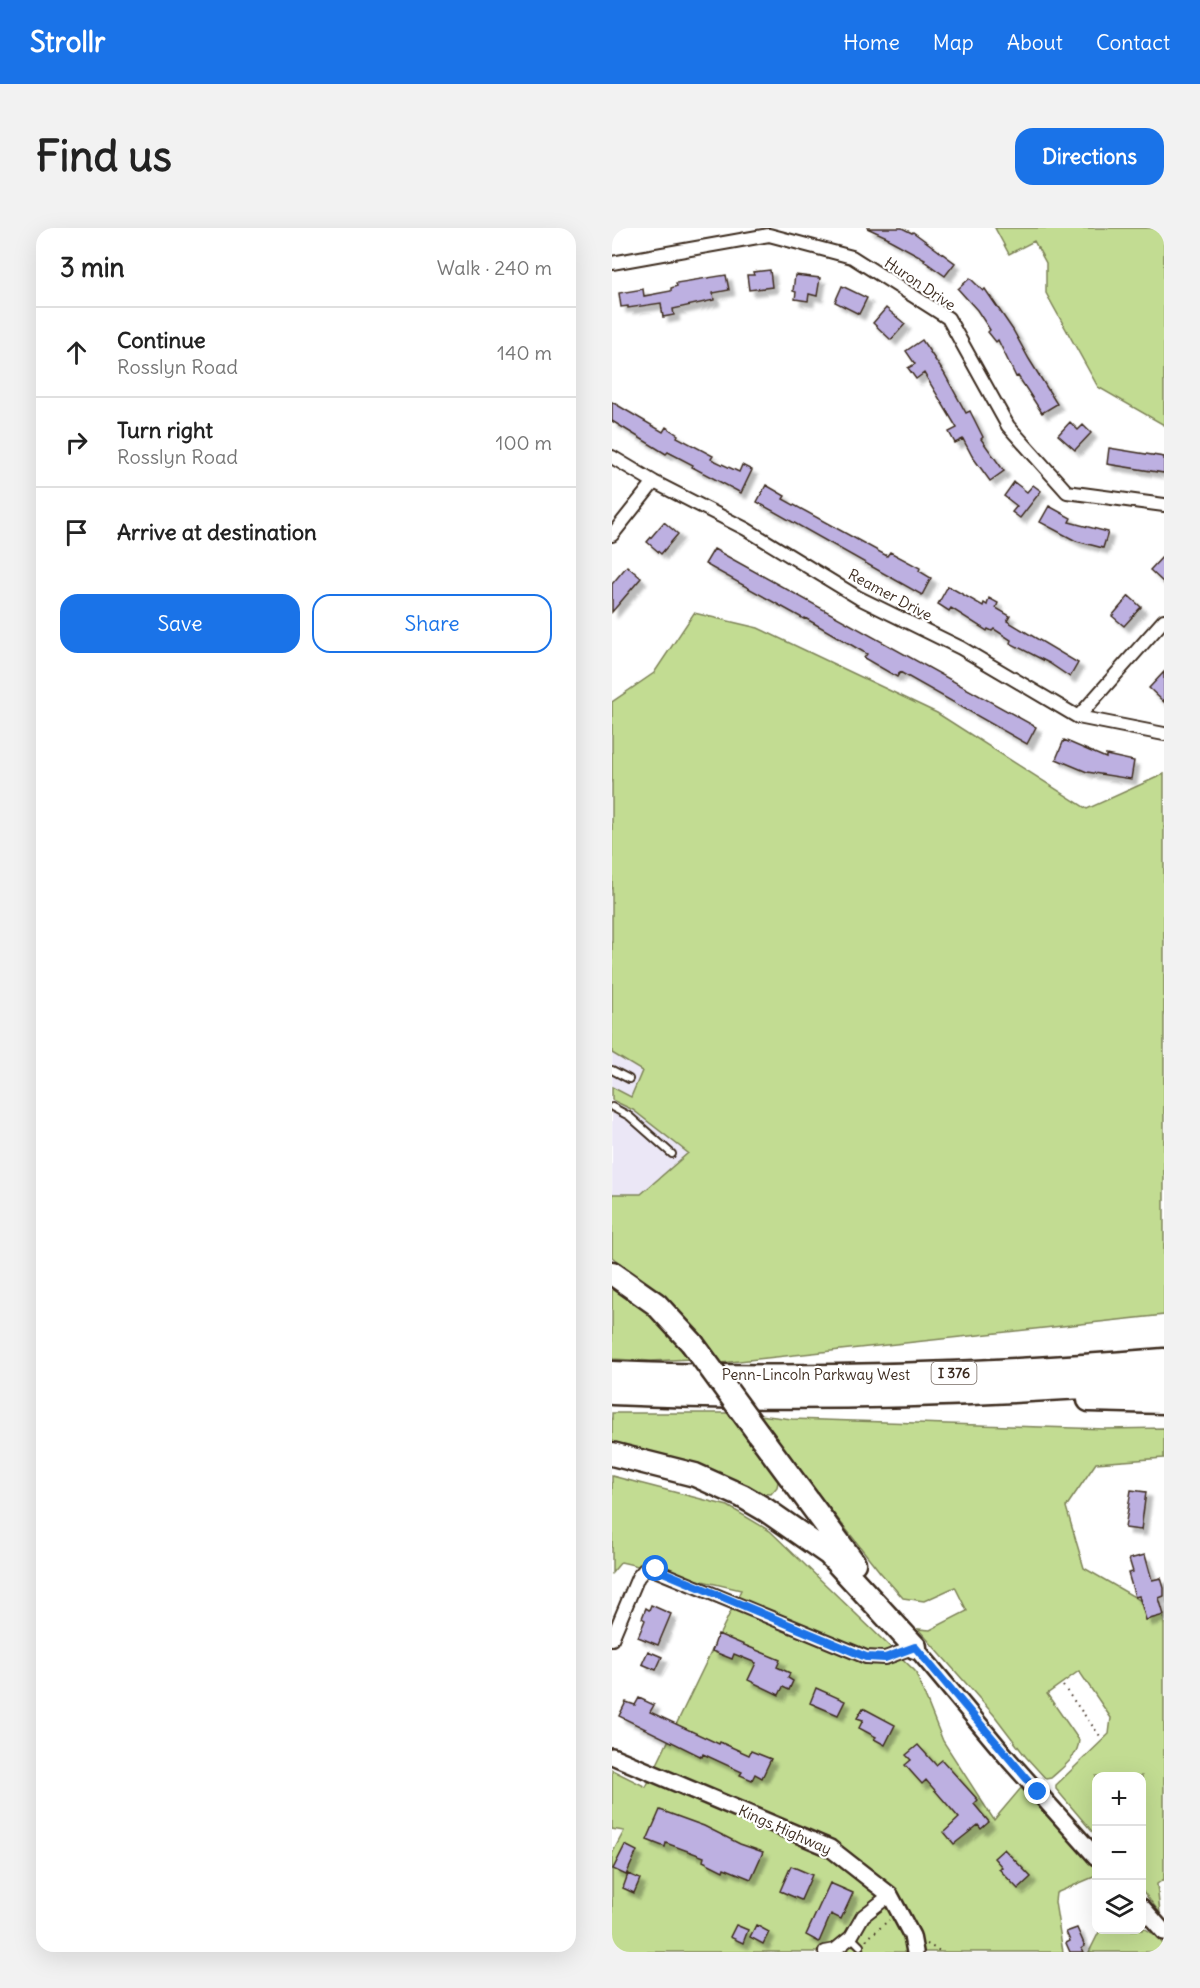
<!DOCTYPE html>
<meta charset="utf-8">
<style>
:root{--surface:#fff;--page:#f2f2f2;--text:#222;--muted:#767676;--line:#e0e0e0;--accent:#1a73e8}
body{margin:0;font-family:Delius,sans-serif;background:var(--page);color:var(--text)}
.controls{position:absolute;right:18px;bottom:18px;display:grid;overflow:hidden;border-radius:12px;box-shadow:0 6px 24px #0002}
.controls button{width:54px;height:54px;display:grid;place-items:center;padding:0;border:0;border-bottom:2px solid var(--line);background:var(--surface);color:var(--text);font:30px sans-serif}
.stop{position:absolute;width:18px;height:18px;margin:-14px;border:4px solid #1a73e8;border-radius:50%;background:#fff}
.stop.end{background:#1a73e8;border-color:#fff;box-shadow:0 2px 6px #0008}
.list{margin:0;padding:0;list-style:none}
h2{display:flex;justify-content:space-between;align-items:center;height:78px;margin:0;padding:0 24px;font-size:26px}
h2 small{font-size:20px;font-weight:400;color:var(--muted)}
.list li{display:grid;grid-template-columns:39px 1fr auto;gap:18px;align-items:center;box-sizing:border-box;height:90px;padding:0 24px;border-top:2px solid var(--line)}
.list b{display:block;font-size:22px;white-space:nowrap}
.list p{margin:0;font-size:20px;white-space:nowrap;color:var(--muted)}
.list em{font-size:20px;font-style:normal;color:var(--muted)}
.actions{display:flex;gap:12px;padding:18px 24px}
.actions a{flex:1;padding:14px 0;border:2px solid var(--accent);border-radius:18px;text-align:center;font-size:21px;color:var(--accent)}
.actions .main{background:var(--accent);color:#fff}
.icon{flex:none;width:33px;height:33px;fill:none;stroke:currentColor;stroke-width:2;stroke-linecap:round;stroke-linejoin:round}
.map{position:relative;flex:none;width:552px;height:1724px;overflow:hidden;border-radius:18px}
header{display:flex;align-items:center;gap:36px;box-sizing:border-box;height:84px;padding:0 30px;background:var(--accent);color:#fff}
header strong{font-size:28px}
nav{display:flex;gap:33px;margin-inline-start:auto;font-size:21px}
.intro{display:flex;align-items:center;justify-content:space-between;box-sizing:border-box;height:144px;padding:0 36px}
h1{margin:0;font-size:42px}
.button{padding:15px 27px;border-radius:18px;background:var(--accent);color:#fff;font-size:21px;font-weight:700}
main{display:flex;gap:36px;padding:0 36px}
aside{flex:1;background:var(--surface);border-radius:18px;box-shadow:0 6px 24px #0002}
.map>svg:first-child{display:block}
.built{fill:#ebe7f6}
.green{fill:#c2dc92;stroke:#7e8358;stroke-width:1.5}
.building{fill:#bdb0e1;stroke:#3b2a1e;stroke-width:1.5;filter:url(#shadow)}
.lines{fill:none;stroke-linecap:round;stroke-linejoin:round}
.service-casing{stroke:#3b2a1e;stroke-width:10}
.minor-casing{stroke:#3b2a1e;stroke-width:16}
.tertiary-casing{stroke:#3b2a1e;stroke-width:20}
.motorway-casing{stroke:#3b2a1e;stroke-width:27}
.path{stroke:#3b2a1e;stroke-width:2;stroke-dasharray:1.5 4.5;stroke-linecap:butt}
.service{stroke:#fff;stroke-width:6}
.minor{stroke:#fff;stroke-width:12}
.tertiary{stroke:#fff;stroke-width:15}
.motorway{stroke:#fff;stroke-width:22}
.motorway-bridge-casing{stroke:#3b2a1e;stroke-width:27;stroke-linecap:butt}
.motorway-bridge{stroke:#fff;stroke-width:22}
.route{stroke:#1a73e8;stroke-width:8}
.labels{text-anchor:middle;stroke-width:4.5;stroke-linejoin:round;paint-order:stroke}
.shield{fill:#fff;stroke:#766a62;stroke-width:1.5}
.shield-label{font-size:14px;font-weight:bold;fill:#3b2a1e}
.street-label{font-size:15px;fill:#3b2a1e;stroke:#fff}
</style>
<header>
<strong>Strollr</strong>
<nav><a>Home</a><a>Map</a><a>About</a><a>Contact</a></nav>
</header>
<div class="intro"><h1>Find us</h1><a class="button">Directions</a></div>
<main>
<aside>
<h2>3 min<small>Walk · 240 m</small></h2>
<ul class="list">
<li><svg class="icon" aria-label="ahead" viewBox="0 0 24 24"><path d="M12 20V5M6 11l6-6 6 6"/></svg><div><b>Continue</b><p>Rosslyn Road</p></div><em>140 m</em></li>
<li><svg class="icon" aria-label="right" viewBox="0 0 24 24"><path d="M7 20v-9h11M14 6l5 5-5 5"/></svg><div><b>Turn right</b><p>Rosslyn Road</p></div><em>100 m</em></li>
<li><svg class="icon" aria-label="arrive" viewBox="0 0 24 24"><path d="M6 21V4h12l-3 4 3 4H6"/></svg><div><b>Arrive at destination</b></div></li>
</ul>
<div class="actions"><a class="main">Save</a><a>Share</a></div>
</aside>
<div class="map">
<svg width="552" height="1724" viewBox="0 0 552 1724">
<defs>
<filter id="shadow"><feDropShadow dx="5.5" dy="5.5" stdDeviation="1.5" flood-color="#0004"/></filter>
</defs>
<rect width="100%" height="100%" fill="#fff"/>
<filter id="ink" filterUnits="userSpaceOnUse"><feTurbulence type="fractalNoise" baseFrequency=".0167" numOctaves="2"/><feDisplacementMap in="SourceGraphic" scale="12" xChannelSelector="R" yChannelSelector="G"/><feConvolveMatrix kernelMatrix="1 2 1 2 8 2 1 2 1" color-interpolation-filters="sRGB"/></filter>
<g filter="url(#ink)">
<!-- built -->
<path class="built" d="M0 795 143 888 29 966H0Z"/>
<!-- green -->
<path class="green" d="M383 0H552V197L486 159 434 65V35L422 13 397 26Z
M82 385 146 400 325 485 475 581 552 546V1087L109 1135 94 1116 55 1072 0 1029V966H29L76 925 21 882 0 872V859L19 869 30 843 0 825V474L42 445Z
M0 1057 58 1100 78 1131 39 1133 0 1131Z
M0 1185H118L167 1249 165 1259 159 1266 146 1265 0 1220Z
M147 1187 180 1191 494 1201 552 1200V1230L484 1235 454 1279 472 1340 552 1386V1651L545 1656 548 1685 530 1662V1548H484V1608L444 1561V1557L497 1506 499 1490 467 1443 435 1466 467 1512C466 1529 451 1539 439 1550L434 1551 414 1529 382 1487 306 1401 318 1402 355 1383 343 1359 312 1373 291 1370 268 1344 184 1238Z
M0 1248 116 1278 158 1303 303 1443 331 1513 382 1592 409 1560 484 1639V1648L444 1665 443 1674 451 1724H0V1626L12 1603 0 1601V1542L34 1559 129 1362 9 1334 0 1345Z
M530 1699 544 1708 552 1717V1724H477L488 1702H530Z"/>
<!-- building -->
<path class="building" d="M255 0H290L300 5 301 4 343 35 333 48 312 33 313 31 276 11 277 10Z
M158 42 160 59 137 62 135 47H142L141 44Z
M114 47 117 62 101 65 102 72 61 81 62 87 51 89 49 75 16 80V78L9 79 7 65 31 61 32 68 59 63V60L65 58 64 55Z
M183 47 208 50 205 68 197 66 196 73 183 71 184 64 181 63Z
M358 50 371 63 373 61 401 102 417 131 445 176 430 185 406 148 404 149 386 112 384 114 376 104 378 102 365 82 346 61Z
M230 58 255 70 247 86 223 74Z
M274 80 293 96 279 112 261 95Z
M310 112 332 145 354 185 358 183 371 209 369 211 392 243 378 253 360 228 351 211 343 215 337 204 345 200 312 145 304 151 296 140 303 136 294 123Z
M0 174 51 204 54 199 66 207 65 209 101 228 99 231 127 244 130 237 140 242 129 265 80 239 81 237 56 224 54 226 0 193Z
M458 194 466 202 471 197 479 205 463 222 446 207Z
M497 220 552 229V245L495 236Z
M402 254 415 264 421 257 429 263 408 290 400 284 405 278 392 268Z
M154 257 173 268 171 271 275 328 278 324 308 340 307 343 319 350 310 367 145 274Z
M437 278 459 290 457 294 496 304 491 320 464 313 428 294Z
M52 294 66 306 49 326 35 314Z
M102 321 424 499 415 516 288 444 285 449 252 430 255 426 193 390 192 391 93 336Z
M552 327V355L538 342Z
M15 338 29 350 0 384V356Z
M336 358 371 378 372 375 375 377 377 370 386 375 384 380 398 388 395 393 466 435 458 449 437 435 398 415 399 412 382 401 380 403 376 401 375 403 339 380 337 383 326 376Z
M517 368 529 379 512 398 500 388Z
M552 444V474L537 460Z
M452 512 494 530V527L522 533 519 551 475 544 444 531Z
M519 1262 534 1264 529 1302 513 1300Z
M533 1327 540 1352 549 1350 552 1360V1368L547 1370 552 1387 534 1392 527 1368 523 1369 516 1345 521 1344 517 1331Z
M39 1377 59 1386 46 1417 26 1409 33 1392 30 1390 34 1380 37 1382Z
M106 1406 168 1432 165 1439 178 1445 176 1450 181 1453 177 1462 171 1459 167 1467 136 1452 144 1435 122 1426 120 1431 100 1423Z
M36 1423 50 1429 44 1442 30 1436Z
M204 1460 233 1473 226 1487 198 1475Z
M27 1470 42 1477 38 1484 107 1516 108 1514 137 1527 139 1523 159 1531 150 1550 143 1546 140 1552 128 1547 130 1544 91 1526 90 1529 7 1488 14 1474 23 1477Z
M251 1480 283 1497 273 1517 262 1511 264 1509 247 1500 251 1492 245 1490Z
M306 1517 324 1537 330 1532 366 1572 362 1576 377 1594 369 1601 366 1597 342 1616 332 1604 347 1590 314 1552 310 1556 293 1537 299 1532 294 1527Z
M48 1582 92 1598 128 1616 151 1624 139 1651 112 1640 111 1643 91 1633 92 1629 54 1615 53 1619 35 1612Z
M13 1617 25 1623 14 1647 1 1641Z
M392 1621 419 1649 406 1661 387 1641 390 1639 382 1630Z
M179 1638 200 1647 189 1672 168 1663Z
M16 1646 28 1651 22 1665 11 1660Z
M218 1655 241 1665 229 1691 219 1686 207 1714 194 1707Z
M124 1697 136 1702 131 1715 118 1709Z
M144 1697 157 1704 151 1716 138 1709Z
M465 1700 473 1718 470 1720 472 1724H458L454 1715 458 1713 454 1704Z"/>
<g class="lines">
<defs>
<path id="service" d="M0 842 17 851
M0 879 17 888 60 926
M239 1709 248 1718"/>
<path id="minor" d="M0 35 157 7 240 29 336 90 396 198 455 264 552 277
M0 229 42 254 134 301 247 370 349 420 466 489 552 506
M0 307 42 254
M466 489 552 392
M0 1411 26 1349 33 1341 38 1340 254 1429 273 1430 303 1419
M213 1724 223 1722 239 1709 251 1688 278 1667"/>
<path id="tertiary" d="M303 1419 398 1533 484 1629
M0 1528 218 1620 278 1667 300 1708 303 1724
M530 1679 552 1704"/>
<path id="motorway" d="M0 1045 44 1076 80 1115
M0 1145C184 1153 369 1147 552 1132
M0 1165C183 1173 369 1168 552 1153
M477 1172 552 1174
M146 1205 242 1335
M0 1226 83 1247 130 1268 154 1282 217 1326 303 1419"/>
</defs>
<!-- service casing -->
<use href="#service" class="service-casing"/>
<!-- minor casing -->
<use href="#minor" class="minor-casing"/>
<!-- tertiary casing -->
<use href="#tertiary" class="tertiary-casing"/>
<!-- motorway casing -->
<use href="#motorway" class="motorway-casing"/>
<!-- path -->
<path class="path" d="M451 1458 488 1508
M254 1712 277 1692
M315 1716 330 1724"/>
<!-- service -->
<use href="#service" class="service"/>
<!-- minor -->
<use href="#minor" class="minor"/>
<!-- tertiary -->
<use href="#tertiary" class="tertiary"/>
<!-- motorway -->
<use href="#motorway" class="motorway"/>
<defs>
<path id="motorway-bridge" d="M80 1115 146 1205"/>
</defs>
<!-- motorway-bridge casing -->
<use href="#motorway-bridge" class="motorway-bridge-casing"/>
<!-- motorway-bridge -->
<use href="#motorway-bridge" class="motorway-bridge"/>
</g>
</g>
<g class="lines" filter="url(#ink)">
<!-- route -->
<path class="route" d="M44 1341 254 1429 273 1430 303 1419 426 1564"/>
</g>
<g class="labels">
<!-- shield labels -->
<rect class="shield" x="319.5" y="1134" width="45" height="22" rx="4.5"/>
<g class="shield-label">
<text x="342" y="1150">I 376</text>
</g>
<!-- street labels -->
<g class="street-label">
<text transform="translate(308 56) rotate(34)" y="5">Huron Drive</text>
<text transform="translate(278 367) rotate(28)" y="5">Reamer Drive</text>
<text x="204" y="1152">Penn-Lincoln Parkway West</text>
<text transform="translate(173 1602) rotate(24)" y="5">Kings Highway</text>
</g>
</g>
</svg>
<div class="controls">
<button>+</button>
<button>−</button>
<button><svg class="icon" aria-label="layers" viewBox="0 0 24 24"><path d="M12 4l9 5-9 5-9-5zM3 14l9 5 9-5"/></svg></button>
</div>
<div class="stop" style="left:44px;top:1341px"></div>
<div class="stop end" style="left:426px;top:1564px"></div>
</div>
</main>
